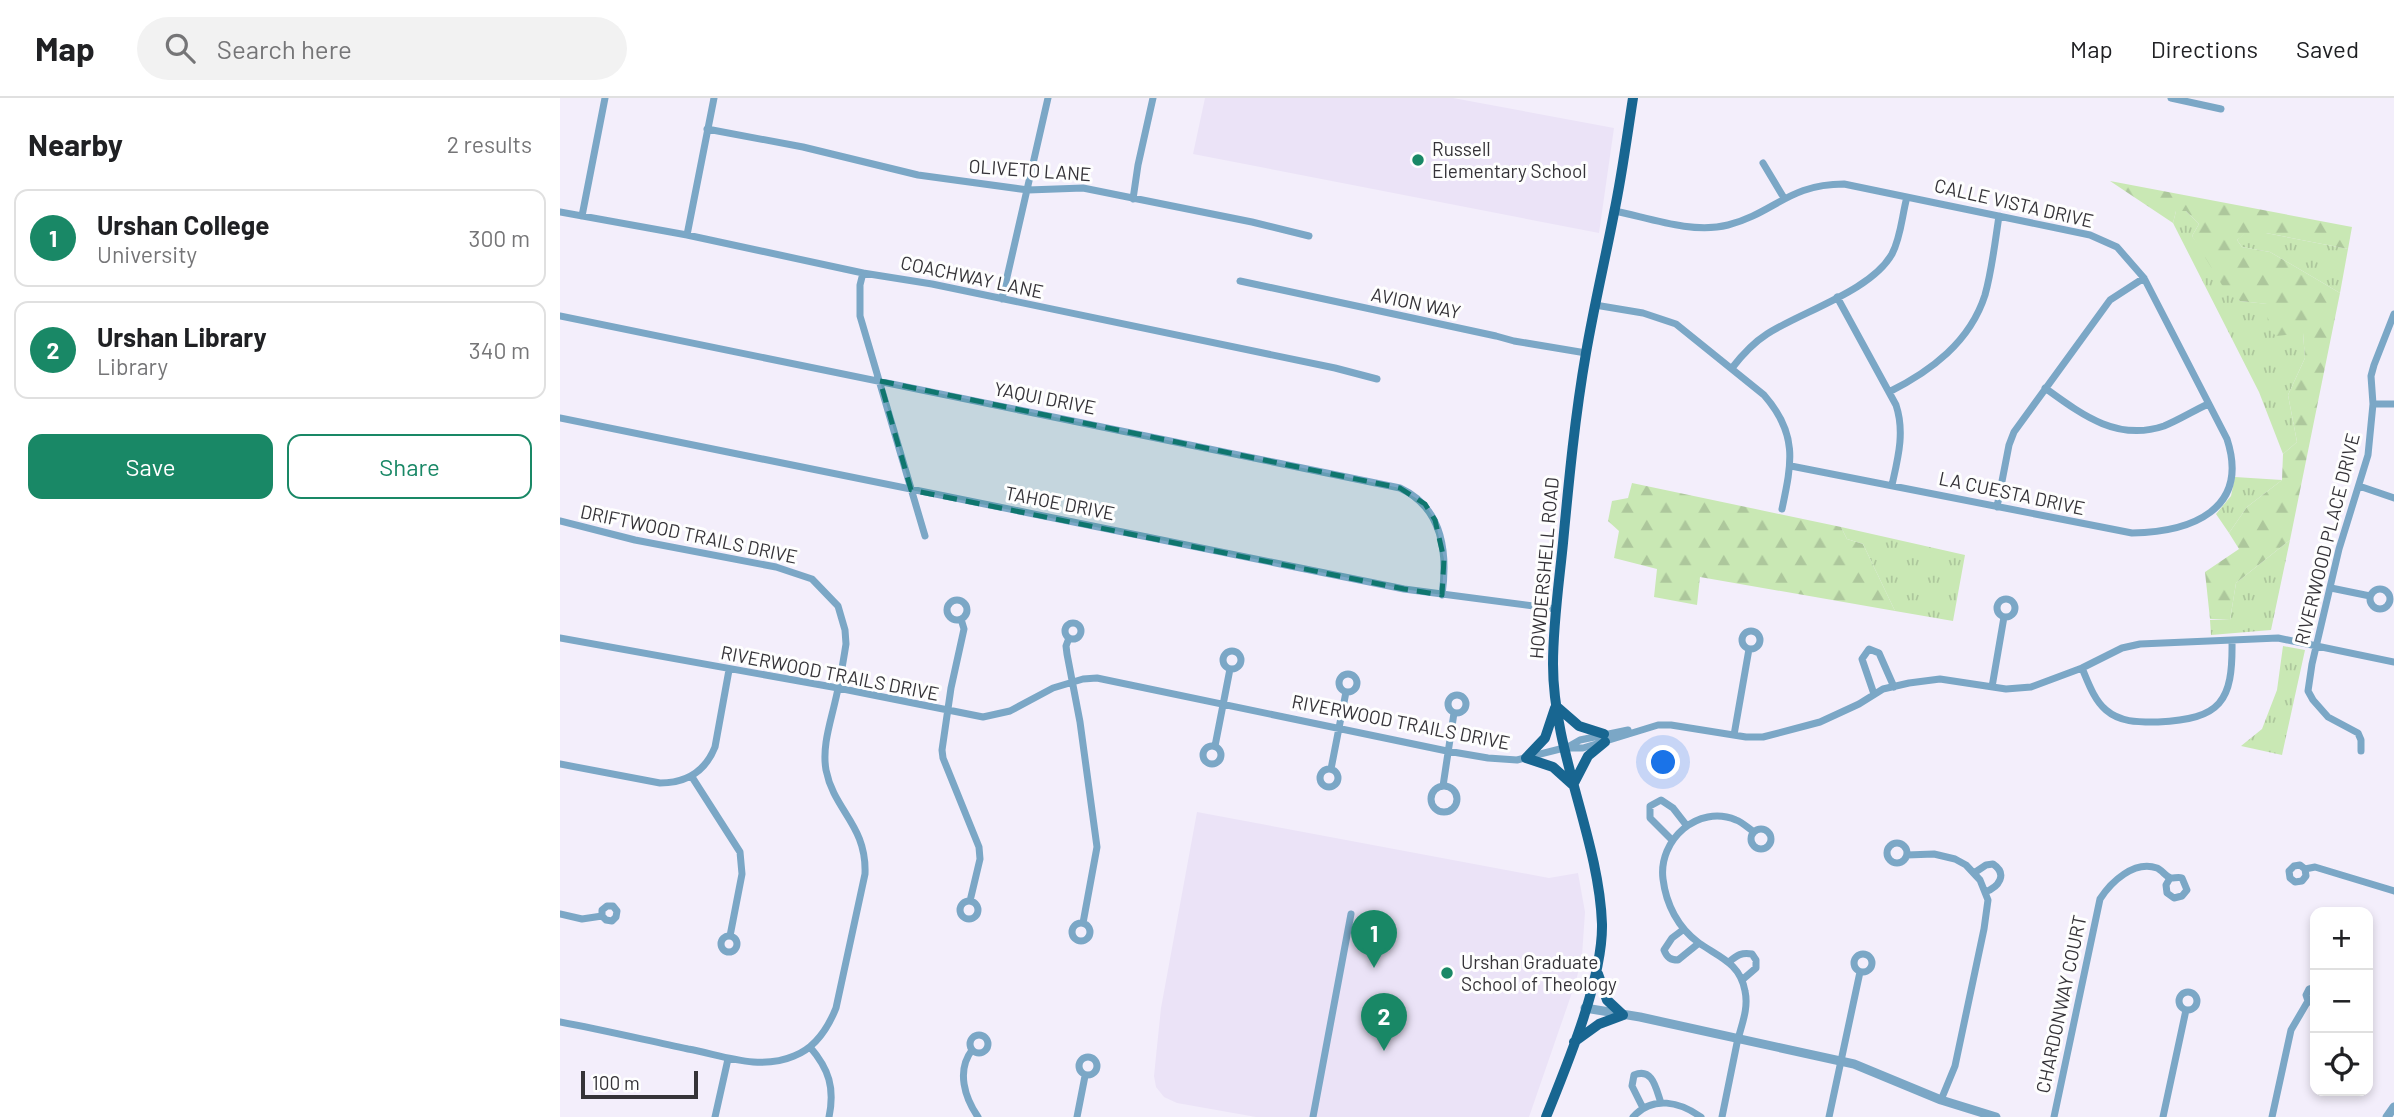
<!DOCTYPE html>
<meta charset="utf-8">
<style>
:root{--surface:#fff;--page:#f2f2f2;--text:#202124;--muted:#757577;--line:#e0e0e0;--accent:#198866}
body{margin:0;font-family:Barlow,sans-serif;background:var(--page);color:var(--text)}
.controls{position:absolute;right:21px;bottom:21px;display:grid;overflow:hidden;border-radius:14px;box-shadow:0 4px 10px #0003}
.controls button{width:63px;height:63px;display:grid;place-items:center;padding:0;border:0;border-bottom:2px solid var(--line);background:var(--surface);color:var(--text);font:35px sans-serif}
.scale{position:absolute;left:21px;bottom:18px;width:117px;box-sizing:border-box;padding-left:7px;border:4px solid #353338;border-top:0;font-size:19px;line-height:24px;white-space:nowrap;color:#353338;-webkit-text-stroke:5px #fefefe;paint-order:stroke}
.you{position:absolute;left:1104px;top:665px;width:24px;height:24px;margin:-18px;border:5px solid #fff;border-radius:50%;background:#1a73e8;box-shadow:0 0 0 10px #1a73e833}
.badge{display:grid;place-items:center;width:46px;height:46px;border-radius:50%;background:var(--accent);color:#fff;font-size:23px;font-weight:700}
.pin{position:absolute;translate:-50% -58px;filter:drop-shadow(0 2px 4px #0008)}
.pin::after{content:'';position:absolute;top:37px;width:24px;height:21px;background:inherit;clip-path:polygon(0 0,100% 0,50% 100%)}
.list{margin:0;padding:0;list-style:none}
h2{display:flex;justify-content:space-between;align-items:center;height:91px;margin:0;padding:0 28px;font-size:30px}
h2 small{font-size:23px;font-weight:400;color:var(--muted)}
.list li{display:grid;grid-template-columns:46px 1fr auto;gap:21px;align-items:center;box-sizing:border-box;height:98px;margin:0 14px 14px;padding:0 14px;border:2px solid var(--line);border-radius:14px}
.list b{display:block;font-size:26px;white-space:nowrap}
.list p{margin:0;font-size:23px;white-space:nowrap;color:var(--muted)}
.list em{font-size:23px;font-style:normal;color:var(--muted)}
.actions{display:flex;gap:14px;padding:21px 28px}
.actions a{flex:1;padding:16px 0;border:2px solid var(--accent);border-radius:14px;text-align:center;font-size:24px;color:var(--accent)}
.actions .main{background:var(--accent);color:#fff}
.icon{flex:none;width:38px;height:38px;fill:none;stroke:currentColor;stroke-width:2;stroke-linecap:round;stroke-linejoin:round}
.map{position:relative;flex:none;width:1834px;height:1019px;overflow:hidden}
header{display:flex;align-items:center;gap:42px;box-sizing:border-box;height:98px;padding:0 35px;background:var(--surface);border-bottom:2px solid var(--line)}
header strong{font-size:33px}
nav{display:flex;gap:38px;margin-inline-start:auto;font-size:24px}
.search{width:490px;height:63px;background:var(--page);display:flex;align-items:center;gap:18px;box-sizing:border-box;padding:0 24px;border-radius:38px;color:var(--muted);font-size:26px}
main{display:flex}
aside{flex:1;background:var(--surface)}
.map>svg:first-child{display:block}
.built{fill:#ebe3f7}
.grass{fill:url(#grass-tufts)}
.forest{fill:url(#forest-firs)}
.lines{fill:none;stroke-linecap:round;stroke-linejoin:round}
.minor{stroke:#7ba7c6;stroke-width:7}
.tertiary{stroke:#7ba7c6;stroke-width:9}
.primary{stroke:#186691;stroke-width:10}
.marked{fill:#0f766e;fill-opacity:0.2;stroke:#0f766e;stroke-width:5;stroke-dasharray:14 9;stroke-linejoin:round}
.poi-dot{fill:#198866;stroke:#fefefe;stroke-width:2.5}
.labels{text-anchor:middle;stroke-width:6;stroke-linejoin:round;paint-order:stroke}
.poi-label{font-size:19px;fill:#353338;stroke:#fefefe;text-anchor:start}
.street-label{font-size:19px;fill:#353338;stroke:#fefefe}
</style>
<header>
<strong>Map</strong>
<div class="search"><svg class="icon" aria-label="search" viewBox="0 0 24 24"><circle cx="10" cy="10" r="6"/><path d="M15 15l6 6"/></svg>Search here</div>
<nav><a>Map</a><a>Directions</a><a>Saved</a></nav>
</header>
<main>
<aside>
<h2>Nearby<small>2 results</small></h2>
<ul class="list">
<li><span class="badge">1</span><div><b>Urshan College</b><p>University</p></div><em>300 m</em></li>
<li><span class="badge">2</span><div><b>Urshan Library</b><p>Library</p></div><em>340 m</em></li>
</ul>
<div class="actions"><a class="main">Save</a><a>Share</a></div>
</aside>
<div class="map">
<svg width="1834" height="1019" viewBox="0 0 1834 1019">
<defs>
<pattern id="grass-tufts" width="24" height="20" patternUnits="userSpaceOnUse" patternTransform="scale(1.75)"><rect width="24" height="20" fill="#c9e8b4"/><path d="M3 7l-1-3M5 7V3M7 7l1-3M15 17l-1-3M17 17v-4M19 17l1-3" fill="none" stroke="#adc79c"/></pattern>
<pattern id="forest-firs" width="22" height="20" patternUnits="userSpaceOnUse" patternTransform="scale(1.75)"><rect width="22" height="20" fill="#c9e8b4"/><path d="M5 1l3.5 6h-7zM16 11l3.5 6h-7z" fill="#adc79c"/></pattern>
</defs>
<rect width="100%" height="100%" fill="#f3eefb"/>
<!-- built -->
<path class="built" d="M645 0H893L1054 30 1039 135 633 56Z
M637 714 989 780 1018 775 1025 814 1022 858 1016 883 969 1019H696L617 1005 604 999 596 989 594 978 601 910Z"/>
<!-- grass -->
<path class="grass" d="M1616 113H1626L1639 126 1632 138 1680 203 1708 206V230L1743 235 1745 260 1728 297 1737 344 1723 356 1699 294 1613 125Z
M1685 135H1706L1788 151 1780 195 1710 154 1682 149 1677 142Z
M1675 379 1722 382 1687 409 1669 435 1656 416 1671 398Z
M1281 429 1405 457 1393 523 1335 513 1303 446 1287 441Z
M1730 442 1711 532 1651 537 1650 522H1670L1676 485Z
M1723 548 1745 552 1722 657 1681 648 1702 631 1717 592Z"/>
<!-- forest -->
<path class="forest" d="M1550 83 1792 129 1788 151 1706 135H1686L1677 142 1682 149 1710 154 1780 195 1730 442 1676 485 1670 522 1650 521 1645 474 1679 451 1669 435 1687 409 1722 382 1723 356 1737 344 1728 297 1745 260 1743 235 1716 238 1708 230 1707 206 1680 203 1662 187 1632 138 1639 126 1626 113H1616L1613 125Z
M1072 385 1281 429 1287 441 1303 446 1335 513 1140 479 1137 507 1094 499 1097 471 1054 460 1059 433 1048 423 1052 403 1068 400Z"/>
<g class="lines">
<!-- minor -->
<path class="minor" d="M1611 0 1661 11
M147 31 243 49 358 77 468 92 523 90 692 124 749 138
M1203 65 1224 100
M573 101 578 67 593 0
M1055 113C1089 120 1132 136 1168 127 1214 115 1229 86 1284 86L1530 137 1557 149 1584 180 1667 341C1690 412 1631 434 1572 435L1231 368
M0 114 127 137 303 175 372 186 775 270 817 281
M22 118 45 0
M127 137 154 0
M303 175 300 187V218L365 438
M680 183 936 238 954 243 1026 255
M1277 199 1336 307C1345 334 1338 360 1332 387
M442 201 488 0
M1035 207 1083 215 1116 226 1204 297C1238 336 1232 364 1222 411
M0 218 840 390C883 410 888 454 882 497
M1172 270C1182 257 1193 245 1207 236 1243 213 1311 193 1332 156 1341 139 1342 117 1347 99
M1485 290C1521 316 1557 344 1604 328 1619 322 1633 313 1648 306
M1329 294C1371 273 1410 244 1425 197 1432 172 1435 144 1439 118
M1813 306H1834
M0 320 844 491 996 511
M1799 388 1834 400
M1437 409 1449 347 1454 334 1550 202 1584 180
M0 423 75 442 216 469 252 481 278 508 285 532 286 546C283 565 280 584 275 604 270 626 262 649 266 672 274 713 307 727 305 776L276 910C268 930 255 950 234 958 199 973 162 957 128 951 85 942 43 932 0 924
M1771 490 1810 498
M1810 501a10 10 0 1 1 20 0a10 10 0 1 1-20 0Z
M1437 510a9 9 0 1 1 18 0a9 9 0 1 1-18 0Z
M387 512a10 10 0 1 1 20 0a10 10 0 1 1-20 0Z
M401 521 404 531 391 590 382 652 383 660 419 749 420 761 410 803
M505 533a8 8 0 1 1 16 0a8 8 0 1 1-16 0Z
M1182 542a9 9 0 1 1 18 0a9 9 0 1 1-18 0Z
M0 540 278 590 423 619 450 613 493 590 523 581 537 580 887 653 928 660 957 662 1004 650H1023L1098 627H1111L1186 639H1203L1260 624 1299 606 1323 591 1349 585 1380 581 1446 591 1471 589 1522 570 1562 550 1580 546 1718 540 1834 564
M509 540 506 548 507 556 520 624 537 749 523 825
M663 562a9 9 0 1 1 18 0a9 9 0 1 1-18 0Z
M1522 570C1528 584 1534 602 1546 612 1561 625 1580 624 1598 624 1661 621 1673 604 1672 543
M779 585a9 9 0 1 1 18 0a9 9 0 1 1-18 0Z
M1432 589 1444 519
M1314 596 1302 561 1309 551 1319 555 1334 589
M888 606a9 9 0 1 1 18 0a9 9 0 1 1-18 0Z
M1174 637 1189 551
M643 657a9 9 0 1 1 18 0a9 9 0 1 1-18 0Z
M655 648 670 571
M1006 650 1020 642 1068 632
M1801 653V642L1798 635 1768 619 1753 602 1748 593 1752 566 1779 451 1808 357 1813 306 1811 278 1814 267 1834 216
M0 666 100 685C126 685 145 674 155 649L169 572
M760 680a9 9 0 1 1 18 0a9 9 0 1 1-18 0Z
M771 671 786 594
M132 679 180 754 182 776 170 838
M871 701a13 13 0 1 1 26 0a13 13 0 1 1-26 0Z
M883 688 894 615
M1191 741a10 10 0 1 1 20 0a10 10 0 1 1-20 0Z
M1112 742 1090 720V708L1101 702 1113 710 1127 728
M1327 755a10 10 0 1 1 20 0a10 10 0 1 1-20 0Z
M1347 757 1374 756 1395 761 1406 767 1420 782 1428 802 1424 831 1395 968 1381 1002
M1745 771 1746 778 1742 783 1735 784 1730 780 1729 773 1734 768 1740 767 1745 771 1755 769 1834 793
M1414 775 1426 767 1433 766C1448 776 1439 789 1425 794
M400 812a9 9 0 1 1 18 0a9 9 0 1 1-18 0Z
M0 816 22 821 42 818V812L47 808H53L57 813 56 819 52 823 46 822 42 818
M512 834a9 9 0 1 1 18 0a9 9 0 1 1-18 0Z
M1124 831 1112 840 1104 852C1107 860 1111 862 1118 862L1139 845
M161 846a8 8 0 1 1 16 0a8 8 0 1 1-16 0Z
M1294 865a9 9 0 1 1 18 0a9 9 0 1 1-18 0Z
M1169 864C1177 857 1182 854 1192 856L1196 862V870L1182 882
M1755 889 1749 891 1746 897 1748 903 1755 906
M1619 903a9 9 0 1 1 18 0a9 9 0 1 1-18 0Z
M410 946a9 9 0 1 1 18 0a9 9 0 1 1-18 0Z
M250 949C269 971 275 990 269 1019
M412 952C396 973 405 1000 418 1019
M519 968a9 9 0 1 1 18 0a9 9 0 1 1-18 0Z
M1083 1010 1072 988 1074 977C1093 969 1096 991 1101 1005
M155 1019 168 961
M517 1019 525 978
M753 1019 791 816
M1073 1019C1093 997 1120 1004 1141 1019
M1162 1019C1167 994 1172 970 1177 945 1181 928 1189 911 1185 893 1180 865 1159 859 1139 845 1118 830 1106 806 1103 781 1098 742 1138 706 1176 722 1182 724 1188 730 1194 734
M1269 1019 1300 874
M1494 1019 1540 801C1551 784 1574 762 1597 770 1602 772 1606 779 1611 780 1615 780 1619 779 1622 780L1627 792 1622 798 1614 800 1607 795 1606 787 1610 780
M1603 1019 1626 912
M1712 1019 1731 932 1748 903"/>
<!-- tertiary -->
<path class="tertiary" d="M1025 910 1080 919 1294 966 1381 1002 1436 1019
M1827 1019 1834 1009"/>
<!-- primary -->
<path class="primary" d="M996 608 1019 628 1044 636
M966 660 985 640 995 610
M966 660 993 669 1013 687
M1013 687 1028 658 1045 644
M1038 876 1047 902 1063 917
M1014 944 1039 926 1063 917
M986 1019C1007 967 1043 881 1042 826 1039 741 993 654 993 566 993 526 999 485 1003 445 1009 381 1015 318 1026 255 1034 208 1045 162 1054 115 1062 77 1067 38 1073 0"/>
</g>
<!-- marked area -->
<path class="marked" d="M320 283 840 390 865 406 875 422 884 461 882 497 844 491 351 392Z"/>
<!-- markers -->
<g class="poi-dot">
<circle cx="858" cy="62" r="7"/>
<circle cx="887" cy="875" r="7"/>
</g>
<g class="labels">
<!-- poi labels -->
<g class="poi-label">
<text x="872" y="58">Russell<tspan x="872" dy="22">Elementary School</tspan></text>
<text x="901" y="871">Urshan Graduate<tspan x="901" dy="22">School of Theology</tspan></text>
</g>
<!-- street labels -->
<g class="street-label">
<text transform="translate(470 72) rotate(4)" y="7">OLIVETO LANE</text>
<text transform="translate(1454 105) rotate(13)" y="7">CALLE VISTA DRIVE</text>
<text transform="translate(412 179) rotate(12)" y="7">COACHWAY LANE</text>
<text transform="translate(856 205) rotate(12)" y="7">AVION WAY</text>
<text transform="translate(485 300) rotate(11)" y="7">YAQUI DRIVE</text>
<text transform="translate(1452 395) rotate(12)" y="7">LA CUESTA DRIVE</text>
<text transform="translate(500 405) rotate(11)" y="7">TAHOE DRIVE</text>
<text transform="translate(129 436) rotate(12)" y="7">DRIFTWOOD TRAILS DRIVE</text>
<text transform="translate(1767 441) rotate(-76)" y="7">RIVERWOOD PLACE DRIVE</text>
<text transform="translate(984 470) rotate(-85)" y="7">HOWDERSHELL ROAD</text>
<text transform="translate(270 575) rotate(11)" y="7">RIVERWOOD TRAILS DRIVE</text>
<text transform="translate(841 624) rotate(11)" y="7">RIVERWOOD TRAILS DRIVE</text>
<text transform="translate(1501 906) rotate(-78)" y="7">CHARDONWAY COURT</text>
</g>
</g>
</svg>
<div class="controls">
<button>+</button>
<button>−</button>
<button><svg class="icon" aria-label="locate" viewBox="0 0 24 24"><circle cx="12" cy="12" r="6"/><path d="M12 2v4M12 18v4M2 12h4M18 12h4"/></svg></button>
</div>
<div class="scale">100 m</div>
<div class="you"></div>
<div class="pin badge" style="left:814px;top:870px">1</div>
<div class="pin badge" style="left:824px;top:953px">2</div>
</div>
</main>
